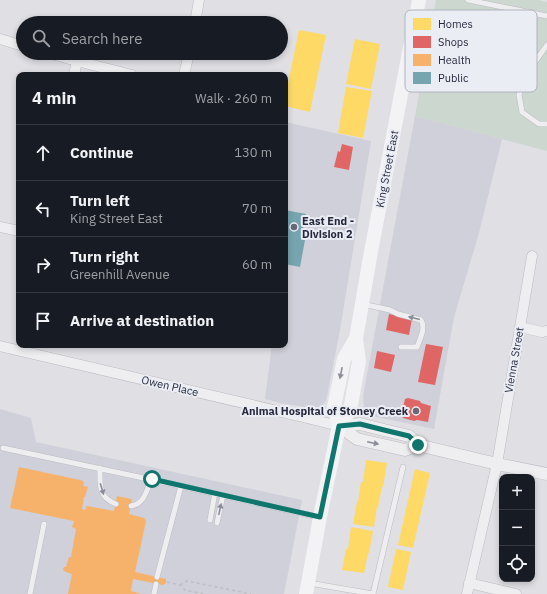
<!DOCTYPE html>
<meta charset="utf-8">
<style>
:root{--surface:#171b24;--page:#242831;--text:#f1f3f6;--muted:#9ea1a6;--line:#363941}
body{margin:0;font-family:"IBM Plex Sans",sans-serif;background:var(--page);color:var(--text)}
.controls{position:absolute;right:12px;bottom:12px;display:grid;overflow:hidden;border-radius:8px;box-shadow:0 2px 6px #0003}
.controls button{width:36px;height:36px;display:grid;place-items:center;padding:0;border:0;border-bottom:1px solid var(--line);background:var(--surface);color:var(--text);font:20px sans-serif}
.stop{position:absolute;width:12px;height:12px;margin:-9px;border:3px solid #0f766e;border-radius:50%;background:#fff}
.stop.end{background:#0f766e;border-color:#fff;box-shadow:0 1px 4px #0008}
.list{margin:0;padding:0;list-style:none}
h2{display:flex;justify-content:space-between;align-items:center;height:52px;margin:0;padding:0 16px;font-size:17px}
h2 small{font-size:13px;font-weight:400;color:var(--muted)}
.list li{display:grid;grid-template-columns:26px 1fr auto;gap:12px;align-items:center;box-sizing:border-box;height:56px;padding:0 16px;border-top:1px solid var(--line)}
.list b{display:block;font-size:15px;white-space:nowrap}
.list p{margin:0;font-size:13px;white-space:nowrap;color:var(--muted)}
.list em{font-size:13px;font-style:normal;color:var(--muted)}
.icon{flex:none;width:22px;height:22px;fill:none;stroke:currentColor;stroke-width:2;stroke-linecap:round;stroke-linejoin:round}
.map{position:relative;flex:none;width:547px;height:594px;overflow:hidden}
.search{position:absolute;background:var(--surface);box-shadow:0 2px 6px #0003;left:16px;top:16px;width:272px;height:44px;display:flex;align-items:center;gap:10px;box-sizing:border-box;padding:0 14px;border-radius:22px;color:var(--muted);font-size:15px}
.panel{position:absolute;background:var(--surface);box-shadow:0 2px 6px #0003;left:16px;top:72px;width:272px;height:276px;border-radius:8px}
.map>svg:first-child{display:block}
.built{fill:#cfd0d9}
.green{fill:#ccd7cf}
.homes{fill:#ffd966}
.shops{fill:#e06666}
.health{fill:#f6b26b}
.public{fill:#76a5af}
.lines{fill:none;stroke-linecap:round;stroke-linejoin:round}
.service-casing{stroke:#bcbcc1;stroke-width:6}
.minor-casing{stroke:#bcbcc1;stroke-width:11}
.tertiary-casing{stroke:#bcbcc1;stroke-width:13}
.path{stroke:#bebec4;stroke-width:1.5;stroke-dasharray:3 3;stroke-linecap:butt}
.service{stroke:#eeeef1;stroke-width:5}
.minor{stroke:#eeeef1;stroke-width:10}
.tertiary{stroke:#eeeef1;stroke-width:12}
.secondary{stroke:#f3f3f5;stroke-width:14}
.oneway{fill:#8a8c97}
.oneway2{fill:#8c8e99}
.route{stroke:#0f766e;stroke-width:5}
.poi-dot{fill:#676977;stroke:#ebedf5;stroke-width:1.5}
.labels{text-anchor:middle;stroke-width:4;stroke-linejoin:round;paint-order:stroke}
.street-label{font-size:11px;fill:#26293d;stroke:#ebedf5}
.poi-label{font-size:11px;font-weight:bold;fill:#26293d;stroke:#ebedf5;text-anchor:start}
.key{fill:#ebedf5;stroke:#b0b2be;stroke-width:1}
.key-label{font-size:11px;fill:#26293d}
</style>
<div class="map">
<svg width="547" height="594" viewBox="0 0 547 594">
<rect width="100%" height="100%" fill="#dfdfe4"/>
<!-- built -->
<path class="built" d="M415 116 502 139 479 233 454 317 434 429 367 415 364 407 363 396Z
M285 122 371 141 340 330 326 401 319 408H311L280 403 265 399 272 345H285Z
M0 409 31 418 36 442 302 500 284 594H0Z"/>
<!-- green -->
<path class="green" d="M436 0H539L547 2V151L415 116Z"/>
<!-- homes -->
<path class="homes" d="M299 30 326 35 310 112 285 106V98Z
M355 39 380 44 371 89 346 84Z
M346 87 372 91 363 138 338 133Z
M366 460 387 463 383 487H382L378 507H377L374 527 353 524 357 502H358L361 482H363Z
M415 469 430 473 413 548 398 545Z
M351 527 373 531 369 553H368L364 573 342 570 346 549H348Z
M396 549 411 552 403 590 388 587Z"/>
<!-- shops -->
<path class="shops" d="M342 144 353 147 349 170 334 167 338 151 340 152Z
M389 314 412 319 409 335 386 330Z
M426 344 443 347 435 385 418 382Z
M377 351 395 355 391 372 374 368Z
M408 398 420 401 421 403 431 406 428 422 417 420 414 421 403 418 401 415 405 399Z"/>
<!-- health -->
<path class="health" d="M19 467 80 480 83 481 84 483 83 486 88 487 85 497H84L82 509 85 510 86 507 87 506 114 511 117 496 131 499 132 500 129 514 144 518 146 521 135 572 162 578 166 579V583L163 585 133 579 131 591 141 594H68L72 574 66 572 64 571 63 569 64 567H66L69 557H71L76 529 72 527 74 521 10 508Z"/>
<!-- public -->
<path class="public" d="M285 210 306 214 301 239 305 240 300 267 285 264Z"/>
<g class="lines">
<defs>
<path id="service" d="M468 0 547 16
M547 45 525 76 519 95 522 112 539 124H547
M362 304 390 310 398 314 421 320C426 328 420 339 417 347H401
M3 448 181 486 318 517
M100 468C100 485 98 497 116 504
M131 506C145 504 146 490 152 479
M210 520 215 493
M217 523 223 495
M157 577 181 486
M309 583 373 594
M30 594 44 524
M154 594 156 584
M373 594 403 467"/>
<path id="minor" d="M195 23 199 0
M0 39 23 46
M48 53 77 61 132 75
M74 75 77 61
M184 75 189 53
M0 227 19 231
M520 327 542 332 547 331
M0 346 303 417 339 426
M469 583 516 594
M467 594 497 464 532 256"/>
<path id="tertiary" d="M339 426 360 424 384 430 409 436 418 445 497 464 547 474
M339 426 357 439 405 450 418 445"/>
</defs>
<!-- service casing -->
<use href="#service" class="service-casing"/>
<!-- minor casing -->
<use href="#minor" class="minor-casing"/>
<!-- tertiary casing -->
<use href="#tertiary" class="tertiary-casing"/>
<!-- path -->
<path class="path" d="M167 582 180 585 185 590 203 594
M180 585 187 581 251 594"/>
<!-- service -->
<use href="#service" class="service"/>
<!-- minor -->
<use href="#minor" class="minor"/>
<!-- tertiary -->
<use href="#tertiary" class="tertiary"/>
<!-- secondary -->
<path class="secondary" d="M339 426 334 407 344 359 356 338
M306 594 320 517 339 426 350 410 355 383 359 362 356 338 362 304 370 257 419 0"/>
</g>
<!-- one-way arrows -->
<defs><path id="oneway-solid" d="M-6-.8H1V-3.2L6.5 0L1 3.2V.8H-6Z"/></defs>
<g class="oneway">
<use href="#oneway-solid" transform="translate(414 318) rotate(-166)"/>
<use href="#oneway-solid" transform="translate(373 443) rotate(12)"/>
<use href="#oneway-solid" transform="translate(102 489) rotate(73)"/>
<use href="#oneway-solid" transform="translate(220 509) rotate(-78)"/>
</g>
<use class="oneway2" href="#oneway-solid" transform="translate(341 373) rotate(101)"/>
<g class="lines">
<!-- route -->
<path class="route" d="M152 479 320 517 339 426 360 424 384 430 409 436 418 445"/>
</g>
<!-- markers -->
<g class="poi-dot">
<circle cx="294" cy="227" r="4"/>
<circle cx="416" cy="411" r="4"/>
</g>
<g class="labels">
<!-- street labels -->
<g class="street-label">
<text transform="translate(387 169) rotate(-79)" y="4">King Street East</text>
<text transform="translate(514 360) rotate(-80)" y="4">Vienna Street</text>
<text transform="translate(170 386) rotate(13)" y="4">Owen Place</text>
</g>
<!-- poi labels -->
<g class="poi-label">
<text x="302" y="225">East End -<tspan x="302" dy="13">Division 2</tspan></text>
<text x="408" y="415" text-anchor="end">Animal Hospital of Stoney Creek</text>
</g>
</g>
<!-- legend -->
<rect x="405" y="10" width="132" height="82" rx="6" class="key"/>
<rect x="413" y="18" width="18" height="12" fill="#ffd966"/>
<rect x="413" y="36" width="18" height="12" fill="#e06666"/>
<rect x="413" y="54" width="18" height="12" fill="#f6b26b"/>
<rect x="413" y="72" width="18" height="12" fill="#76a5af"/>
<g class="key-label">
<text x="438" y="28">Homes</text>
<text x="438" y="46">Shops</text>
<text x="438" y="64">Health</text>
<text x="438" y="82">Public</text>
</g>
</svg>
<div class="controls">
<button>+</button>
<button>−</button>
<button><svg class="icon" aria-label="locate" viewBox="0 0 24 24"><circle cx="12" cy="12" r="6"/><path d="M12 2v4M12 18v4M2 12h4M18 12h4"/></svg></button>
</div>
<div class="stop" style="left:152px;top:479px"></div>
<div class="stop end" style="left:418px;top:445px"></div>
<div class="search"><svg class="icon" aria-label="search" viewBox="0 0 24 24"><circle cx="10" cy="10" r="6"/><path d="M15 15l6 6"/></svg>Search here</div>
<section class="panel">
<h2>4 min<small>Walk · 260 m</small></h2>
<ul class="list">
<li><svg class="icon" aria-label="ahead" viewBox="0 0 24 24"><path d="M12 20V5M6 11l6-6 6 6"/></svg><div><b>Continue</b></div><em>130 m</em></li>
<li><svg class="icon" aria-label="left" viewBox="0 0 24 24"><path d="M17 20v-9H6M10 6l-5 5 5 5"/></svg><div><b>Turn left</b><p>King Street East</p></div><em>70 m</em></li>
<li><svg class="icon" aria-label="right" viewBox="0 0 24 24"><path d="M7 20v-9h11M14 6l5 5-5 5"/></svg><div><b>Turn right</b><p>Greenhill Avenue</p></div><em>60 m</em></li>
<li><svg class="icon" aria-label="arrive" viewBox="0 0 24 24"><path d="M6 21V4h12l-3 4 3 4H6"/></svg><div><b>Arrive at destination</b></div></li>
</ul>
</section>
</div>
